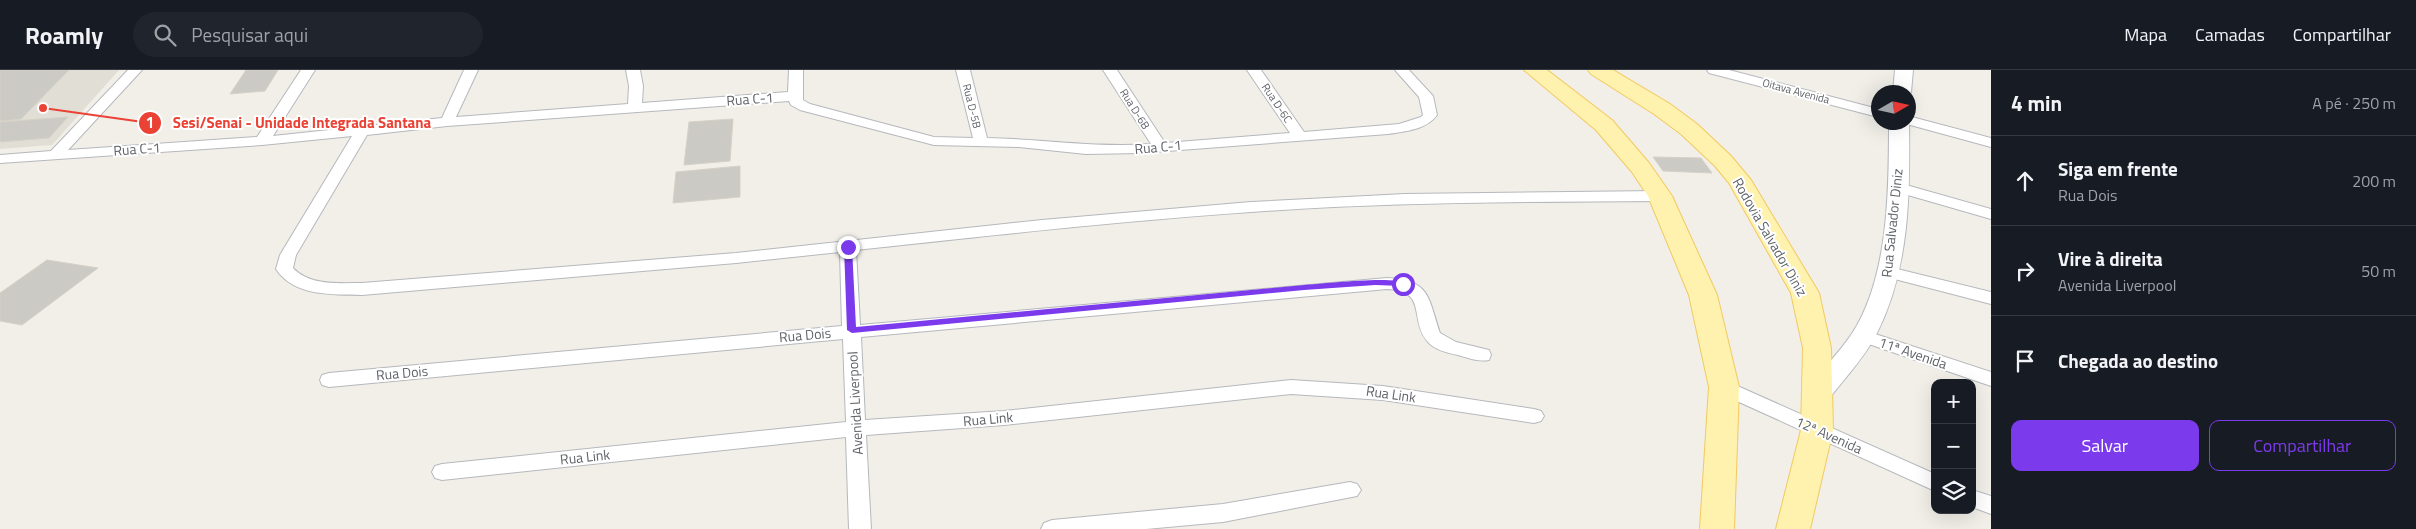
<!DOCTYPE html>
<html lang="pt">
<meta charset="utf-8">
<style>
:root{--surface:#171b24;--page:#20242c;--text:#f1f3f6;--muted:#9ea1a6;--line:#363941;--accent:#7c3aed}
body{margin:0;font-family:"Titillium Web",sans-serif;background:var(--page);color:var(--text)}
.controls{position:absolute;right:15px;bottom:15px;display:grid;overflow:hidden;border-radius:10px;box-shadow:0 5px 20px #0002}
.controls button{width:45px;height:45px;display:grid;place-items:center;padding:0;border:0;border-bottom:1px solid var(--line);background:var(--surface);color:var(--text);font:25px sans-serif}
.compass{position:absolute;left:1871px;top:15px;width:45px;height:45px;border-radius:50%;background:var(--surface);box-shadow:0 5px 20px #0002;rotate:81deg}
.stop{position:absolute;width:15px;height:15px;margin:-11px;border:4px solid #7c3aed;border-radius:50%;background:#fff}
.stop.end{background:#7c3aed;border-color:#fff;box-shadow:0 1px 5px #0008}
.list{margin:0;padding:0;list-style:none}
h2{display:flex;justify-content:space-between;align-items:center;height:65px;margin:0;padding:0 20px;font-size:21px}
h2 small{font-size:16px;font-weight:400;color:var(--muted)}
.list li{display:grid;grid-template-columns:32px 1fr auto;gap:15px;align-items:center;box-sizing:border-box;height:90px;padding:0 20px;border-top:1px solid var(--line)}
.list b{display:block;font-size:19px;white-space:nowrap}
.list p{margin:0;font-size:16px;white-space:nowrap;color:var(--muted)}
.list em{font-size:16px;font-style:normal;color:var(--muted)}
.actions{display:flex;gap:10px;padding:15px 20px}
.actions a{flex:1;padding:11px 0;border:1px solid var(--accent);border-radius:10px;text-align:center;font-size:18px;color:var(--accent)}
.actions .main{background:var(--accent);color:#fff}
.icon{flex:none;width:28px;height:28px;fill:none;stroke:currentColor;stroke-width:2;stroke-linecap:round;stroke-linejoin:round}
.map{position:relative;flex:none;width:1991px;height:459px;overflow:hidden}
header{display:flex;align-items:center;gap:30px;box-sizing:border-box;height:70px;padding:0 25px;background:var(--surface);border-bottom:1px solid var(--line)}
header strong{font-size:24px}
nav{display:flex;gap:28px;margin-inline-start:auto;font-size:18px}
.search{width:350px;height:45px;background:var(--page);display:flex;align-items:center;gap:12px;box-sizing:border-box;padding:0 18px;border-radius:28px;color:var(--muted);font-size:19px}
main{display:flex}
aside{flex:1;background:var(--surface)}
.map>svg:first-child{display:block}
.education{fill:#e1ded6}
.building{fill:#cccac5;stroke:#d6d1c6}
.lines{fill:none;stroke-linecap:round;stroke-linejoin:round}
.street-casing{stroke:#b5b8bc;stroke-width:2}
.secondary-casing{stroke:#b6babf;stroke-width:2}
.primary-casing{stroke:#f2c960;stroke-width:2}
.street{fill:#fff;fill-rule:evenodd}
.secondary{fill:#fff;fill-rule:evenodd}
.primary{fill:#fff2af;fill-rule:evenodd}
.route{fill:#7c3aed}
.labels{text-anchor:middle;stroke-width:4;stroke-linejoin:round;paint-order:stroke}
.far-street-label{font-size:11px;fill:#5f6368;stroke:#fff}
.street-label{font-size:14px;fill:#5f6368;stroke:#fff}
.leader{fill:none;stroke:#ea4335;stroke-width:2}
.callout-dot{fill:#ea4335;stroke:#fff;stroke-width:2}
.mark-label{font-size:15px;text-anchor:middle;font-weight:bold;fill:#fff}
.callout-label{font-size:15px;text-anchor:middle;font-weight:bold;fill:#ea4335;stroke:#fff;stroke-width:4;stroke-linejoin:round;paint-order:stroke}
</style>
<header>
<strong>Roamly</strong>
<div class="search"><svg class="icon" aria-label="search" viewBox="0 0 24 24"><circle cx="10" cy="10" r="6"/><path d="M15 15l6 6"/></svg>Pesquisar aqui</div>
<nav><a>Mapa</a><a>Camadas</a><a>Compartilhar</a></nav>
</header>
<main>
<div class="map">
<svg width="1991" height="459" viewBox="0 0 1991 459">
<rect width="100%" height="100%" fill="#f1efe8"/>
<!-- education -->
<path class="education" d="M0 0H119L52 75 0 79Z"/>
<!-- building -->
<path class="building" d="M0 0H69L21 49 0 51Z
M246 0H278L265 21 230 24Z
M68 47 49 68 0 72V52Z
M733 49 730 91 684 95 689 52Z
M1653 87 1701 88 1712 103 1663 101Z
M740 96V127L673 133 676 102Z
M47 190 98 198 22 255 0 251V223Z"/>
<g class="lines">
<defs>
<path id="street" d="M128 0H142L68 80 257 67 301 0H315L273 66 442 48 464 0H478L456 47 628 34 629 16 626 0H640L643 16 642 33 788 22 789 0H803V30L810 34 934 67 973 68 956 0H970L987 68C1042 69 1096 78 1151 74L1103 0H1117L1165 73 1290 63 1247 0H1261L1304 62 1399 54 1421 47 1423 45 1419 27 1395 0H1409L1433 26 1437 45C1426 60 1406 61 1388 64L1141 83 1086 84 1019 77 934 75 800 40 791 35 789 31 447 56 367 65 296 185 293 198C310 216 339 213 362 213L736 183 1042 150 1251 132 1405 124 1660 121 1668 126 1660 131C1524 132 1387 132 1251 142 1119 151 988 166 856 180L860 255 1387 208C1431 210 1428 228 1440 263L1456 272 1489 280 1491 285 1489 290C1479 292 1468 288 1458 285 1448 283 1434 280 1427 271 1409 248 1428 221 1387 219L861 267 865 350 1004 341 1291 310 1383 316 1534 339 1541 341 1544 346 1541 351 1534 353 1383 330 1291 324 1004 355 866 365 871 459H849L846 367 442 410 435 408 432 402 435 396 442 394 846 352 843 269 329 317 322 315 320 310 322 305 329 303 842 256 840 182 736 193 362 225C333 224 294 227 276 199L280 185 352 66 262 75 0 93V85L51 81Z
M1707 0H1729L1878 39V47L1709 3Z
M1908 46 1991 68V77L1903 53 1908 52Z
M1899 113 1991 139V149L1894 121 1891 118 1894 115Z
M1889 197 1991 222V234L1883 206 1881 202 1883 198Z
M1863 260 1991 302V316L1857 270 1854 266 1857 262Z
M1724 310 1935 404V421L1717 322 1714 317 1717 312Z
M1350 412 1357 414 1361 420 1357 426 1223 452 1146 459H1041L1044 453 1052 450 1223 434Z
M1972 420 1991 426V444L1972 437Z"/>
<path id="secondary" d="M1895 0H1913L1911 22 1909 26 1908 22H1893Z
M1889 52H1909C1910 124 1910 199 1876 265 1864 288 1844 309 1828 330L1819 332 1810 330 1806 323C1819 301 1839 284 1853 262 1889 205 1889 118 1889 52Z"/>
<path id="primary" d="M1524 0H1547L1612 50 1649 93 1672 126 1717 225 1739 317 1734 459H1700L1709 317 1689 225 1648 126 1632 102 1596 60Z
M1588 0H1613L1670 34 1697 54 1731 86 1751 110 1819 223 1831 278 1833 360 1810 459H1776L1801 360 1803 278 1791 223 1729 113 1715 96 1681 64 1654 44 1591 4Z"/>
</defs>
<!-- street casing -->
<use href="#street" class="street-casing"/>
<!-- secondary casing -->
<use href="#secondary" class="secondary-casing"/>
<!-- primary casing -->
<use href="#primary" class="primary-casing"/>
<!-- street -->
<use href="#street" class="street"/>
<!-- secondary -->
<use href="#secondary" class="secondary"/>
<!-- primary -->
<use href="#primary" class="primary"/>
</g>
<!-- route -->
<path class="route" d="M848 174 852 177 856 257 1304 215C1322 214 1396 205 1407 214L1403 216 1375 215 1304 220 852 263 847 260 844 177Z"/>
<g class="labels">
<!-- far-street labels -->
<g class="far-street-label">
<text transform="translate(1796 21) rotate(15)" y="4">Oitava Avenida</text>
<text transform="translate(1277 33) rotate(56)" y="4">Rua D-6C</text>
<text transform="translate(972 36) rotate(76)" y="4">Rua D-5B</text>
<text transform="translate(1135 39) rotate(58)" y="4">Rua D-6B</text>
</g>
<!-- street labels -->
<g class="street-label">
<text transform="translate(750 29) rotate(-4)" y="5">Rua C-1</text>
<text transform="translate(1158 77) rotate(-5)" y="5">Rua C-1</text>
<text transform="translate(137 79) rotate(-4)" y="5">Rua C-1</text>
<text transform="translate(1892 153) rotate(-84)" y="5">Rua Salvador Diniz</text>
<text transform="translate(1770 167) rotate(60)" y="5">Rodovia Salvador Diniz</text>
<text transform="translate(805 265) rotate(-5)" y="5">Rua Dois</text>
<text transform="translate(1913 283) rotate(19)" y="5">11ª Avenida</text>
<text transform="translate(402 303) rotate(-5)" y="5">Rua Dois</text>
<text transform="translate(1391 324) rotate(8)" y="5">Rua Link</text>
<text transform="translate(855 333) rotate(-93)" y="5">Avenida Liverpool</text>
<text transform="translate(988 349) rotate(-5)" y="5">Rua Link</text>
<text transform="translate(1829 365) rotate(24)" y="5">12ª Avenida</text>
<text transform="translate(585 387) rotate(-6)" y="5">Rua Link</text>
</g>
</g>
<!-- callouts -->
<path class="leader" d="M43 38L150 53"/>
<g class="callout-dot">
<circle cx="43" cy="38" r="5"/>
<circle cx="150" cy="53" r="12"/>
</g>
<g class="mark-label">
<text x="150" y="58">1</text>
</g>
<g class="callout-label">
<text x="302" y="58">Sesi/Senai - Unidade Integrada Santana</text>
</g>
</svg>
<div class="controls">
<button>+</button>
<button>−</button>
<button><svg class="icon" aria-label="layers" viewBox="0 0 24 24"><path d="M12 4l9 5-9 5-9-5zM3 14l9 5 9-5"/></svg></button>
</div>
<svg class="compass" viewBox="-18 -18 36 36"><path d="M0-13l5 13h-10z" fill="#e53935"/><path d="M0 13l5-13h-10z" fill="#9ea1a6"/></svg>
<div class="stop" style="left:1403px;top:214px"></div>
<div class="stop end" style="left:848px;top:177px"></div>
</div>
<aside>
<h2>4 min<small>A pé · 250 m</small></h2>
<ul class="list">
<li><svg class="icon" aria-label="ahead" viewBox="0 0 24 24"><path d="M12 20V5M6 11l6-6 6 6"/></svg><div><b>Siga em frente</b><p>Rua Dois</p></div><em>200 m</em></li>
<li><svg class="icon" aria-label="right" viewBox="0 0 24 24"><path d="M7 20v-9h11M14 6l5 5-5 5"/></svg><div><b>Vire à direita</b><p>Avenida Liverpool</p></div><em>50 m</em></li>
<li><svg class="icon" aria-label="arrive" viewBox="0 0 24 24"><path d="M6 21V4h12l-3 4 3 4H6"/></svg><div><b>Chegada ao destino</b></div></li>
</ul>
<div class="actions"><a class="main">Salvar</a><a>Compartilhar</a></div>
</aside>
</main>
